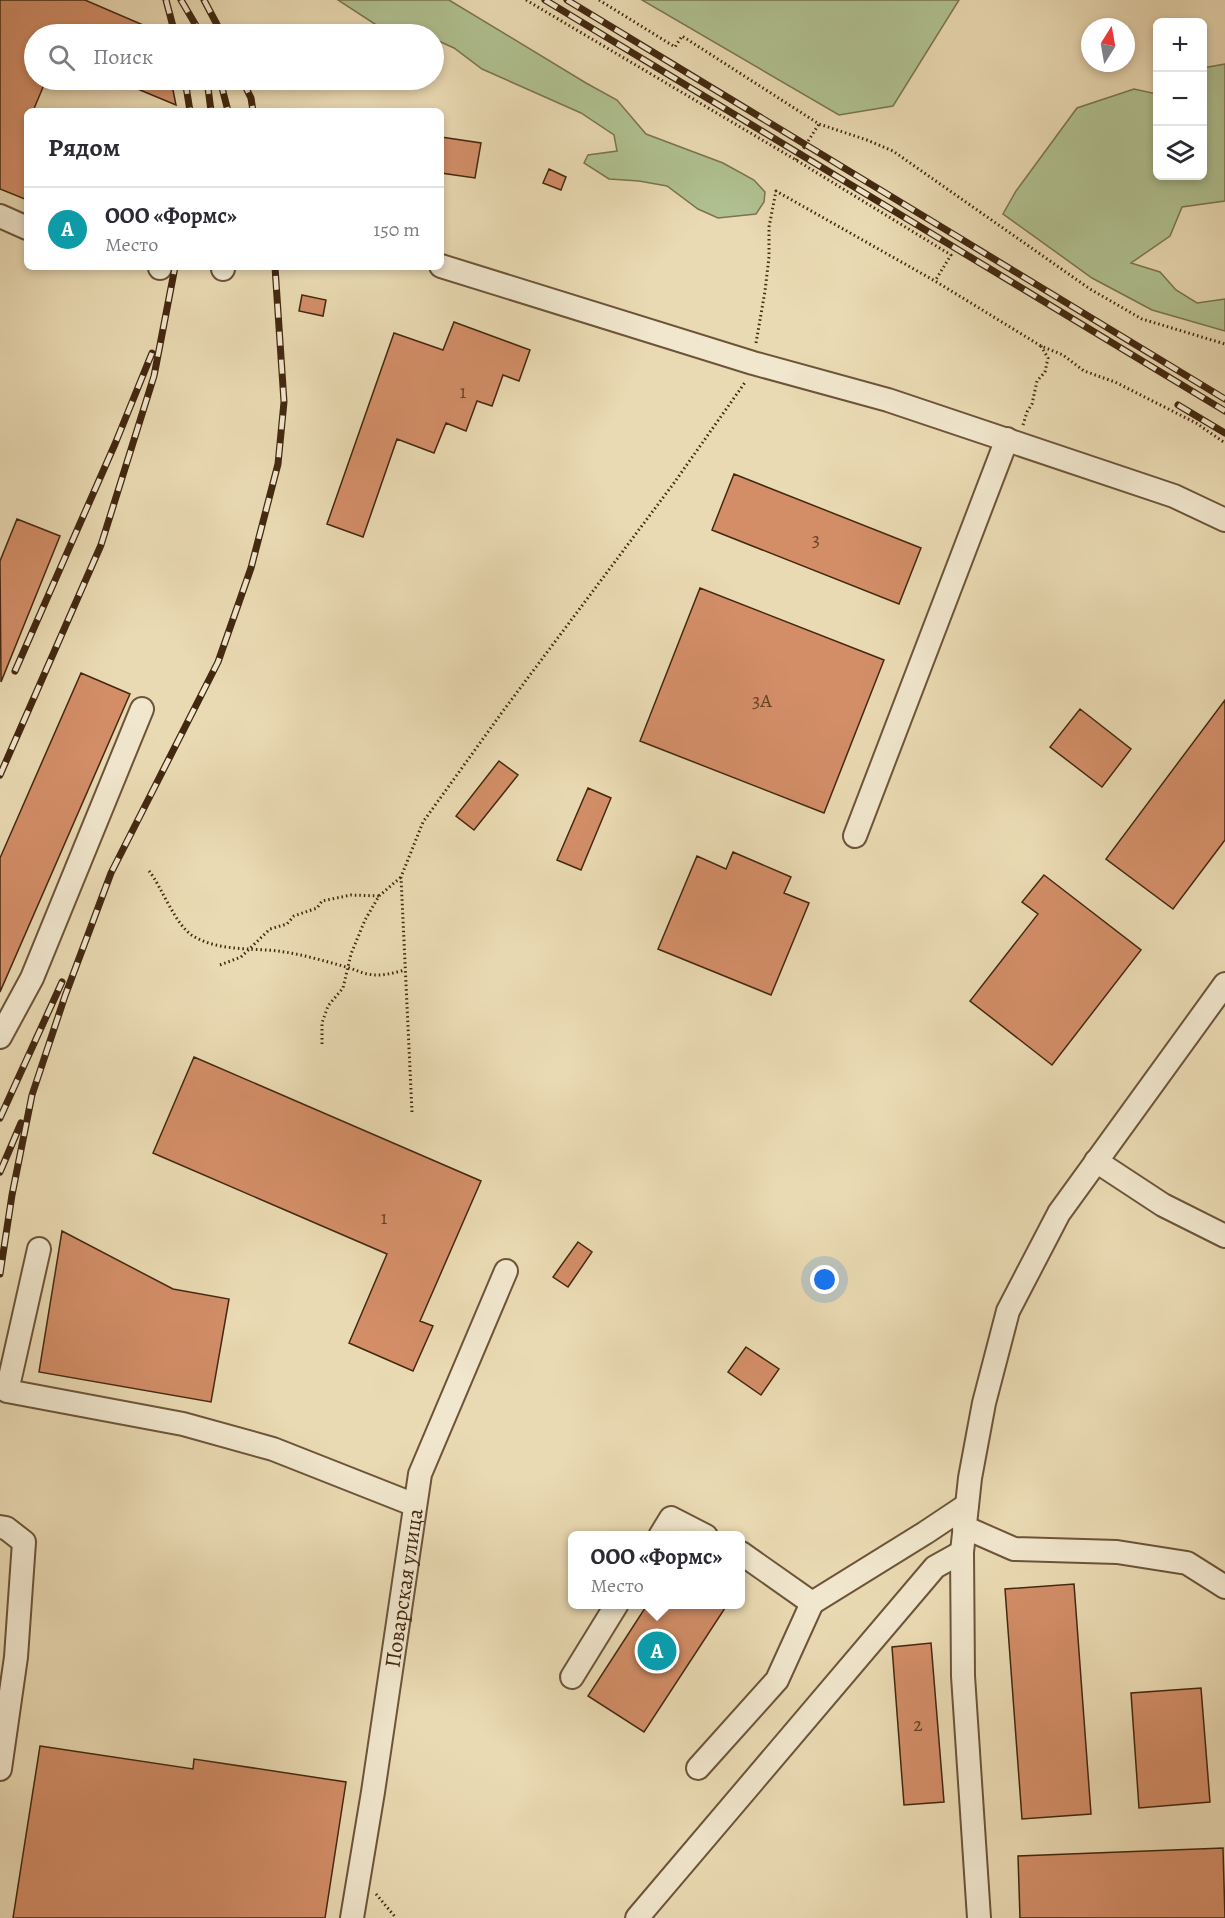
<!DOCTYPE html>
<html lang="ru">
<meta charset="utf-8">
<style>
:root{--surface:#fff;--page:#f2f2f3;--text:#2b2b33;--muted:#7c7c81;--line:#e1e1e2;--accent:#2563eb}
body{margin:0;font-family:Alegreya,serif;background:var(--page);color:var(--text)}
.controls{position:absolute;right:18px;top:18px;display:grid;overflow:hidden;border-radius:9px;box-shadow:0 3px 9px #0003}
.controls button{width:54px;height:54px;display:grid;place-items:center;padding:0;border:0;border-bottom:2px solid var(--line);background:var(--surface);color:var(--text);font:30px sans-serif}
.compass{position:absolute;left:1081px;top:18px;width:54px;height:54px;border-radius:50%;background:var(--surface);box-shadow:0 3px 9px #0003;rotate:11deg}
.you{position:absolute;left:825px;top:1280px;width:21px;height:21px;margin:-15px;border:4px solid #fff;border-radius:50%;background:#1a73e8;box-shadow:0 0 0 9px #1a73e833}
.badge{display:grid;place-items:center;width:39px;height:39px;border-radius:50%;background:var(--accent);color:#fff;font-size:20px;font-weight:700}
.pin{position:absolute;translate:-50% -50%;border:3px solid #fff;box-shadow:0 2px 6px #0006}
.popup{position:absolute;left:568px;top:1531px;width:177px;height:78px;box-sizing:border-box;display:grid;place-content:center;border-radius:9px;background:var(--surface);filter:drop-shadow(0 2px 4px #0005);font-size:20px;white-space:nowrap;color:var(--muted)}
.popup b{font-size:22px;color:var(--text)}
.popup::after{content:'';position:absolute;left:50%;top:100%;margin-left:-12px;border:12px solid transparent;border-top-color:var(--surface)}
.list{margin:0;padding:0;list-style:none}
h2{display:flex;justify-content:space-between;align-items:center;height:78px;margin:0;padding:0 24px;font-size:26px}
h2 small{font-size:20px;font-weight:400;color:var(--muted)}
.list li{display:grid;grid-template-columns:39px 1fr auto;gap:18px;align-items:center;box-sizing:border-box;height:84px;padding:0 24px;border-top:2px solid var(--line)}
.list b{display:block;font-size:22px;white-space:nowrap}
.list p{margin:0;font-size:20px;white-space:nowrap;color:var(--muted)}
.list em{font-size:20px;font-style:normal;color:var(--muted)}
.icon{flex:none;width:33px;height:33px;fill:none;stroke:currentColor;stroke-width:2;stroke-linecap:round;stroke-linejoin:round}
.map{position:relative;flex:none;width:1225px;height:1918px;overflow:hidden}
.search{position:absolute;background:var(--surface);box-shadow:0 3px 9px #0003;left:24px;top:24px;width:420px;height:66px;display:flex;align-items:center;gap:15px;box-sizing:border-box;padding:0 21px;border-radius:33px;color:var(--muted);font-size:22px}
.panel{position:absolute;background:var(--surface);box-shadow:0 3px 9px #0003;left:24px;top:108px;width:420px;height:162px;border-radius:9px}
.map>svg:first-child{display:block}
.green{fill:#b0c191;stroke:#7a7450;stroke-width:1.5}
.building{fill:#d38e68;stroke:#432810;stroke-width:1.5}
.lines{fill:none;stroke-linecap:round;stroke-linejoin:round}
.minor-casing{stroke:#6d5439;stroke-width:26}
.path{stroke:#432810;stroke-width:3;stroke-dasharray:1.5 3;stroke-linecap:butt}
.minor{stroke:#f1e7ce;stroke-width:22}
.rail-casing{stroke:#432810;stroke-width:7}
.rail{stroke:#f1e7ce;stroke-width:4.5;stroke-dasharray:14;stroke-linecap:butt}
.labels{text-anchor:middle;stroke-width:6;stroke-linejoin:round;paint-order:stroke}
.number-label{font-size:20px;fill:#674226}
.street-label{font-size:22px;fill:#432810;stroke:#f1e7ce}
</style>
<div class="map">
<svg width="1225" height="1918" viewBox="0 0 1225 1918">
<rect width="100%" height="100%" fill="#eadab3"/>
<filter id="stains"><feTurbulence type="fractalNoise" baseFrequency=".00333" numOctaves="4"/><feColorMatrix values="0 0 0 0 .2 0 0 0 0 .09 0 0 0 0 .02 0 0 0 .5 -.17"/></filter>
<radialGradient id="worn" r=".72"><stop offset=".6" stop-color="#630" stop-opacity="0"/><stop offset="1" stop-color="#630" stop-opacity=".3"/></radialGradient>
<!-- green -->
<path class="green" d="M338 0H449L586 83 617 100 646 134 723 163 754 180 765 192 764 202 756 214 718 218 698 209 667 186 639 181 609 179 584 163 588 155 617 151 614 135 581 113 482 69 454 48 434 39V34H396L381 28Z
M642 0H959L893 106 839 115Z
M1225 64V201L1182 207 1170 236 1131 263 1160 272 1176 290 1197 303 1225 299V331L1152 310 1092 278 1003 214 1016 191 1077 108 1134 89 1157 94 1158 176H1202L1203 68Z"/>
<!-- building -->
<path class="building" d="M0 0H85L164 34H34V80H46L33 111H27V200L0 189Z
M116 80H171L176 105Z
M441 137 481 143 475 178 441 173Z
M549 169 566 177 561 190 543 183Z
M302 295 326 300 323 316 299 311Z
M454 322 530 350 519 381 503 375 492 406 477 401 466 431 446 423 434 453 397 439 363 537 327 524 394 333 443 350Z
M734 474 921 548 899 604 712 530Z
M17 519 60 536 1 682 0 561Z
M700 588 884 660 824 813 640 741Z
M81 673 130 694 0 992V858Z
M1225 700V840L1173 909 1106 859Z
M1080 709 1131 749 1102 787 1050 747Z
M499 761 518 775 474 830 456 816Z
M588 788 611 798 581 870 557 860Z
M733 852 791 877 784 893 809 903 771 995 658 949 697 856 726 869Z
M1044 875 1141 950 1052 1065 970 1001 1038 914 1022 902Z
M194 1057 481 1181 420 1321 433 1326 413 1371 349 1343 387 1254 153 1153Z
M62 1231 173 1289 229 1299 211 1402 39 1372Z
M578 1242 592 1252 568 1287 553 1277Z
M746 1347 779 1369 761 1395 728 1372Z
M1074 1584 1091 1814 1022 1819 1005 1589Z
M647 1605H727L644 1732 588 1696Z
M931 1643 944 1802 904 1805 892 1647Z
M1201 1688 1210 1802 1139 1808 1131 1693Z
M40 1746 193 1769 194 1759 346 1782 325 1918H13Z
M1223 1848 1225 1918H1020L1018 1856Z"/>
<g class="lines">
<defs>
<g id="minor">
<path d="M0 216 27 228"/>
<path d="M441 266 753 363 888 400 1174 496 1225 520"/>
<path d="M160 268V267"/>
<path d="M223 269V267"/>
<path d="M855 836 1007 439"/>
<path d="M0 1037 32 978 142 709"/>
<path d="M1096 1161 1163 1205 1225 1236"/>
<path d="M39 1249 7 1391 183 1424 273 1449 415 1505"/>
<path d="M0 1527 6 1528 24 1542 16 1657 0 1769"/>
<path d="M964 1527 1014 1549 1117 1552 1187 1563 1225 1587"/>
<path d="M660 1536 671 1518 706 1536"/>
<path d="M741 1553 812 1603 925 1533 967 1505"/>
<path d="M572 1677 617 1604"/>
<path d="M698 1768 777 1680 812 1603"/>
<path id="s1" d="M352 1918 373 1792 420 1474 506 1271"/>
<path d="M637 1918 935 1567 962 1552"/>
<path d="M979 1918 963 1676 962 1552 970 1478 984 1403 1008 1311 1059 1213 1225 984"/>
</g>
</defs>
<!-- minor casing -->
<use href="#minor" class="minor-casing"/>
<!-- path -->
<path class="path" d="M526 0 796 160 951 255 935 281
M599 0 675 47 682 36 819 124 867 140 893 151 1090 289 1142 319 1225 344
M796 160 819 124
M756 343 765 291 769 257V227L776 191 935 281 1041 346 1063 355 1084 371 1115 382 1196 423 1225 443
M1023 425 1027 412 1032 404 1037 381 1045 372 1048 358 1041 346
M149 871C162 887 175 925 193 936 218 951 250 948 278 951 301 954 325 961 346 967 354 969 361 973 368 974 381 977 393 973 405 970
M220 965 241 957 270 929 287 924 294 916 317 908 322 901 351 895 379 896
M322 1044V1023L328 1006 343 988 351 954 365 920 379 896 401 877
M412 1112 401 877 423 822 503 711 674 483 746 381
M376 1894 396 1918"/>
<!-- minor -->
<use href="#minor" class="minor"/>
<defs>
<path id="rail" d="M166 0 175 34
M181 0 201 34
M204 0 222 34
M545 0 1225 411
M567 0 1225 399
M185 80 190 111
M207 80 211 111
M220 80 228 111
M242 80 251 98 253 111
M1178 405 1225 433
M15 671 115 444 152 353
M0 775 101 545 154 376 175 267
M0 1118 62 982
M0 1172 21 1123
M0 1274 12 1195 32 1095 65 996 111 873 218 662 251 568 278 464 284 402 275 267"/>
</defs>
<!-- rail casing -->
<use href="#rail" class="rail-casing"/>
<!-- rail -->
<use href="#rail" class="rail"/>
</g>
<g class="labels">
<!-- number labels -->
<g class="number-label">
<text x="463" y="398">1</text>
<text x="816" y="546">3</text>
<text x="762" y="707">3А</text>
<text x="384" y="1224">1</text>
<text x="918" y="1731">2</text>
</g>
<!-- street labels -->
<g class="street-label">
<text dy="8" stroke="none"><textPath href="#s1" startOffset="334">Поварская улица</textPath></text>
</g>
</g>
<rect width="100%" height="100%" filter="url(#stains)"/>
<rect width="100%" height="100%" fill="url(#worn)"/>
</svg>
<div class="controls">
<button>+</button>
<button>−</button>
<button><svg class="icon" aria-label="layers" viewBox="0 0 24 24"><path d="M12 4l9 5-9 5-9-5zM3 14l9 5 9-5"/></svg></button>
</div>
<svg class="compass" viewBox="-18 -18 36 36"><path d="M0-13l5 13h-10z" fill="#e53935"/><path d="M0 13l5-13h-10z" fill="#7c7c81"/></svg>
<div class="you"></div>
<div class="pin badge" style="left:657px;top:1651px;background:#0f9aa8">A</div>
<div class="popup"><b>ООО «Формс»</b>Место</div>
<div class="search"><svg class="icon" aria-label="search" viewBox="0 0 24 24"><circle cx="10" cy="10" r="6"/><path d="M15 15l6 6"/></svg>Поиск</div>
<section class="panel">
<h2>Рядом<small></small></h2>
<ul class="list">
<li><span class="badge" style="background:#0f9aa8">A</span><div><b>ООО «Формс»</b><p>Место</p></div><em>150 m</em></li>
</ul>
</section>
</div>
